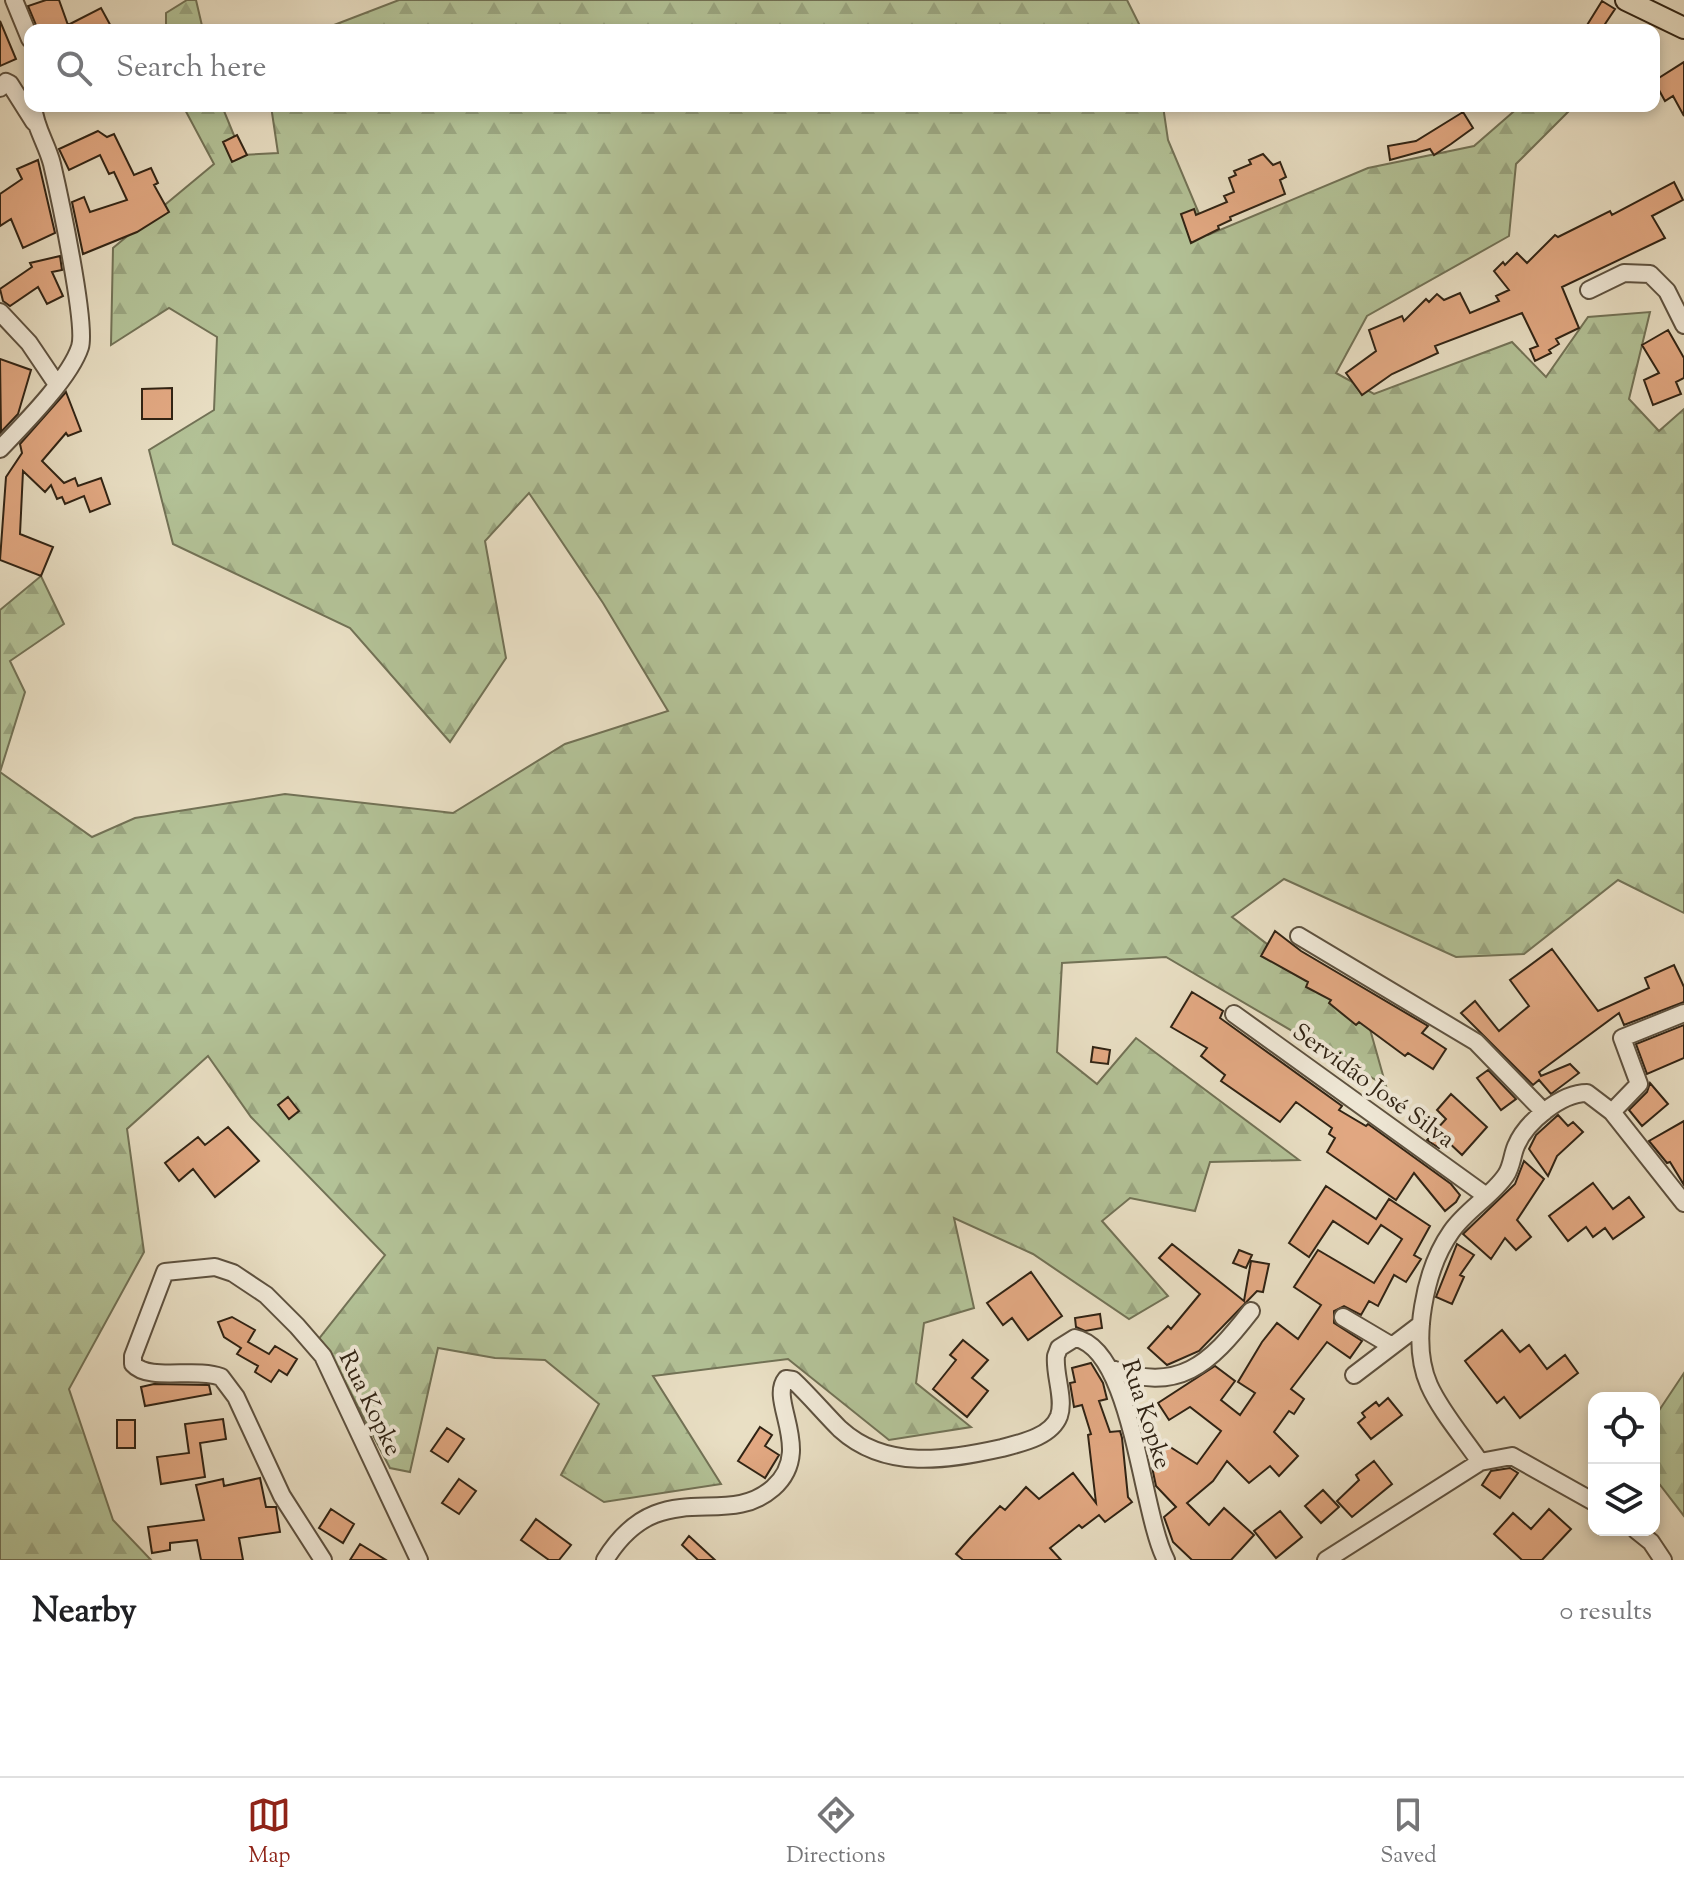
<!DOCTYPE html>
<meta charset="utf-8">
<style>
:root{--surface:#fff;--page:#f2f2f2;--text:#202124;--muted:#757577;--line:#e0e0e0;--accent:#8f2418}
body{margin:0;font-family:"Sorts Mill Goudy",serif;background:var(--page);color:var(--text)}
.controls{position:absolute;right:24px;bottom:24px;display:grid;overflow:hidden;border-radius:16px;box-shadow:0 4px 12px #0003}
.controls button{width:72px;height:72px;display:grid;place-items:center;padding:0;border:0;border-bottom:2px solid var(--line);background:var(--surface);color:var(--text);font:40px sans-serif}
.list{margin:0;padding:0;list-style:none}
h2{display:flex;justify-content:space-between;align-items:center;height:104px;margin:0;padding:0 32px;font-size:34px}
h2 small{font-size:26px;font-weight:400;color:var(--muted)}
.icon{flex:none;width:44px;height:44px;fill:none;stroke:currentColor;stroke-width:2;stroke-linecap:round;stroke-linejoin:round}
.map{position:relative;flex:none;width:1684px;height:1560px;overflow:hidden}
.search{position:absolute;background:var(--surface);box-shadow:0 4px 12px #0003;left:24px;right:24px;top:24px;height:88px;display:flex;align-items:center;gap:20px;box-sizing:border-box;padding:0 28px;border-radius:16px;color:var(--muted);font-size:30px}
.sheet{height:216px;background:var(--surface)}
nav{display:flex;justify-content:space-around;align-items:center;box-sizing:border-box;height:112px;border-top:2px solid var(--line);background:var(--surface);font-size:22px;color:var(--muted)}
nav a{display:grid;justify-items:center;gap:4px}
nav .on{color:var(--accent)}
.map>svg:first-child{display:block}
.forest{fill:url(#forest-firs);stroke:#727256;stroke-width:2}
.building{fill:#e3a983;stroke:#302314;stroke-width:2}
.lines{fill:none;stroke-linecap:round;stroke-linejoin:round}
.minor-casing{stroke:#5e5240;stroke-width:20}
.major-casing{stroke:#302314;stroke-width:24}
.minor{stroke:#f1ead9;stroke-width:16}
.major{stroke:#e9dfc4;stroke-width:20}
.labels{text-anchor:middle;stroke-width:8;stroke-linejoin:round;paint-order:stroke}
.street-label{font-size:24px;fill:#302314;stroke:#f1ead9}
</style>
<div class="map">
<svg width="1684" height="1560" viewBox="0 0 1684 1560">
<defs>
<pattern id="forest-firs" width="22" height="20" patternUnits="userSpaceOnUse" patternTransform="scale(2)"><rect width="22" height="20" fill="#b3c297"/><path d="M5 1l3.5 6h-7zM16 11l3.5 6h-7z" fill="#9aa681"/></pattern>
</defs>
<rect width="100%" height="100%" fill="#e9dfc4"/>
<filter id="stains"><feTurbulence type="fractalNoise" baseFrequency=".0025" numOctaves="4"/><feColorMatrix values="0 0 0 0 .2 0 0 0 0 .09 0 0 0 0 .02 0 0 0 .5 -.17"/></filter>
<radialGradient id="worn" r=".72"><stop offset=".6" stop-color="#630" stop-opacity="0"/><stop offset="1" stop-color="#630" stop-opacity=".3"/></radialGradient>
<!-- forest -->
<path class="forest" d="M187 0H196L203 30H166V13Z
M399 0H1127L1142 30H321Z
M183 106H222L242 155 278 153 271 106H1163L1168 140 1208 235 1368 168 1474 146 1520 106H1574L1516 164 1509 236 1367 316 1336 373 1374 394 1512 342 1546 377 1588 317 1650 312 1629 399 1659 431 1684 409V913L1618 880 1524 954 1456 957 1284 879 1232 917 1368 1022 1386 1086 1166 957 1062 963 1057 1052 1097 1084 1136 1038 1299 1160 1210 1162 1195 1211 1130 1198 1102 1221 1168 1296 1129 1319 1033 1254 954 1218 974 1308 924 1323 916 1383 971 1427 889 1440 788 1359 653 1376 721 1484 604 1502 561 1475 599 1404 545 1360 495 1358 438 1348 410 1472 390 1468 329 1351 318 1340 385 1255 251 1117 208 1056 127 1129 144 1252 69 1389 113 1520 151 1560H0V610L41 576 64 624 10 661 25 692 0 772 92 837 135 818 285 794 453 813 565 744 668 711 603 603 529 493 485 541 506 658 450 742 350 628 173 544 149 450 214 410 217 337 169 308 111 345 113 248 214 164Z
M1684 1373V1516L1654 1477V1418Z"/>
<!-- building -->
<path class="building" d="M46 0H59L68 25 101 8 113 30H38L28 6Z
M1602 1 1615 9 1601 30H1584Z
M0 21 16 59 0 66Z
M1684 62V116L1673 96 1665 101 1654 81Z
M1463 112 1473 128 1451 144 1434 155 1430 149 1390 160 1388 146 1416 141Z
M98 131 107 137 114 134 134 175 151 168 158 183 154 185 169 212 137 232 83 254 72 202 84 197 90 212 127 200 114 172 109 174 100 155 69 170 59 149Z
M237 135 247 155 232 162 223 142Z
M1263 154 1273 165 1280 162 1286 177 1280 180 1285 194 1230 217 1231 220 1218 226 1219 229 1191 243 1181 214 1194 209 1196 215 1227 202 1224 196 1234 192 1229 178 1236 175 1234 171 1251 164 1249 160Z
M38 160 55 233 23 248 11 219 0 226V194L22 179 17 169Z
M1674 182 1683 200 1652 216 1665 238 1562 287 1579 328 1556 339 1559 344 1549 350 1551 353 1535 361 1530 349 1538 346 1522 313 1435 346 1438 353 1392 374 1362 395 1346 373 1376 351 1369 330 1402 316 1404 321 1426 299 1429 302 1437 294 1444 300 1460 293 1470 313 1499 301 1496 296 1509 290 1494 271 1503 262 1505 265 1517 253 1527 263 1555 235 1558 237 1610 211 1612 215Z
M60 256 62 270 52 272 63 296 47 304 38 287 10 306 3 301 0 289 32 267 30 263Z
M1668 330 1684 358V378L1676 382 1681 394 1653 405 1644 380 1659 373 1642 345Z
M0 359 31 370 18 414 1 432Z
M172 388V419H142V389Z
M66 392 81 431 68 436 66 433 42 461 64 483 75 478 78 486 101 478 110 504 90 512 84 496 65 504 62 497 57 499 51 485 45 492 23 471 20 534 53 547 41 576 0 560 6 477 22 453 20 444Z
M1275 931 1301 951 1428 1026 1422 1033 1446 1049 1433 1069 1408 1053 1405 1056 1359 1022 1356 1025 1329 1003 1331 1000 1306 987 1308 982 1261 956Z
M1552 949 1598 1011 1649 988 1645 978 1674 965 1684 987V1002L1624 1025 1619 1013 1539 1072 1541 1076 1570 1064 1579 1073 1551 1094 1539 1080 1533 1085 1461 1013 1475 1001 1499 1031 1529 1006 1510 980Z
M1192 992 1223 1011 1220 1018 1342 1106 1339 1110 1366 1126 1368 1124 1451 1184 1460 1195 1456 1202 1445 1211 1414 1173 1396 1200 1327 1152 1335 1138 1329 1134 1332 1128 1296 1102 1280 1122 1221 1081 1225 1075 1201 1056 1207 1048 1171 1027Z
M1684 1025V1058L1647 1074 1636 1044Z
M1093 1047 1110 1050 1108 1064 1091 1062Z
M1488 1070 1516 1099 1501 1110 1477 1078Z
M1650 1083 1668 1104 1642 1126 1629 1110 1647 1092Z
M1451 1094 1487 1127 1462 1155 1446 1140 1439 1148 1427 1140 1446 1119 1437 1110Z
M288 1097 299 1111 289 1119 278 1105Z
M1558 1115 1568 1126 1573 1122 1583 1132 1557 1156 1548 1176 1529 1149 1536 1135Z
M1684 1121V1185L1670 1162 1667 1163 1649 1141Z
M228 1127 259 1161 215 1197 193 1169 179 1181 165 1163 198 1137 205 1145Z
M1524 1161 1544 1179 1517 1220 1531 1237 1516 1250 1505 1238 1491 1259 1463 1234 1515 1184Z
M1593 1183 1613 1209 1629 1197 1644 1217 1613 1239 1605 1228 1593 1237 1586 1227 1568 1241 1549 1216Z
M1326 1186 1376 1219 1389 1199 1430 1226 1414 1255 1421 1259 1406 1282 1394 1275 1378 1306 1369 1301 1361 1315 1344 1306 1334 1311V1323L1362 1341 1350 1358 1327 1342 1291 1389 1304 1399 1294 1414 1289 1411 1274 1432 1298 1456 1279 1476 1270 1466 1249 1483 1227 1461 1213 1481 1187 1503 1209 1525 1224 1508 1254 1535 1231 1560H1192L1173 1542 1164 1517 1176 1507 1156 1486 1152 1467 1156 1460 1148 1451 1154 1440H1159L1197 1464 1221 1431 1190 1407 1169 1420 1158 1403 1215 1366 1235 1381 1221 1400 1240 1415 1255 1393 1238 1382 1262 1342 1277 1323 1298 1339 1321 1305 1294 1287 1318 1250 1374 1283 1402 1239 1381 1225 1368 1244 1333 1221 1309 1257 1289 1243Z
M1172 1244 1244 1301 1251 1261 1269 1264 1263 1292 1257 1291 1199 1351 1167 1365 1148 1348 1168 1326 1171 1329 1200 1294 1159 1258Z
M1457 1244 1474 1255 1460 1275 1464 1277 1452 1304 1436 1297Z
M1239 1250 1252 1255 1246 1268 1233 1263Z
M1031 1272 1062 1316 1028 1340 1012 1318 1003 1325 987 1303Z
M1100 1314 1102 1328 1085 1331 1076 1327 1075 1318Z
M232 1317 255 1330 248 1342 269 1354 275 1346 297 1359 287 1375 279 1370 271 1382 255 1372 258 1366 237 1354 241 1348 224 1337 218 1322Z
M1502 1330 1520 1352 1529 1345 1547 1369 1565 1355 1578 1373 1520 1418 1504 1397 1497 1403 1465 1361Z
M963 1340 988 1360 972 1378 988 1391 967 1417 933 1389 956 1360 950 1355Z
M1091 1363 1103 1383 1107 1399 1099 1401 1110 1432 1120 1431 1122 1438 1128 1497 1132 1502 1105 1522 1099 1515 1082 1528 1079 1525 1050 1548 1061 1560H963L956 1554 970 1538 1000 1506 1005 1510 1026 1487 1039 1499 1073 1473 1096 1503 1088 1435 1091 1434 1082 1405 1074 1407 1070 1383 1075 1382 1072 1368Z
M154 1384 209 1385 211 1394 145 1406 141 1387Z
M1388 1398 1402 1415 1371 1439 1358 1423 1365 1417 1362 1413 1376 1402 1379 1406Z
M223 1419 226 1439 200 1443 205 1477 161 1484 157 1457 189 1453 185 1424Z
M117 1420H135V1448H117Z
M760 1427 772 1435 765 1446 779 1455 765 1478 738 1461Z
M447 1428 464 1439 448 1462 431 1451Z
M1374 1461 1392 1484 1352 1517 1337 1501 1359 1480 1356 1475Z
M1510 1468 1518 1473 1500 1498 1482 1485 1491 1471Z
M260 1478 266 1507H276L280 1532 239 1538 243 1560H201L197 1540 170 1543V1550L152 1553 148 1527 204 1520 196 1485 223 1479 224 1486Z
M459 1479 476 1491 459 1514 442 1503Z
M1323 1490 1339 1507 1321 1523 1305 1506Z
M331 1509 354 1524 343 1543 319 1528Z
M1549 1509 1571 1529 1542 1560H1522L1494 1534 1513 1513 1531 1529Z
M1280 1511 1302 1537 1276 1558 1254 1531Z
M536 1519 571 1545 559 1560H549L521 1540Z
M689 1536 715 1560H698L682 1545Z
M360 1544 386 1560H350Z"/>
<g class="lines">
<defs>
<path id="minor" d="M14 0 30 39
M0 88 6 82 10 84 34 122
M1589 290 1624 273 1650 274 1667 291 1684 325
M0 312 29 343 56 383
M0 449C23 425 70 378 80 347 87 325 59 194 52 164 47 144 35 128 33 106
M1299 936 1476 1042 1544 1112
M1234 1014 1485 1195
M1612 1112 1639 1084 1622 1038 1684 1013
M1343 1317 1392 1346
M1109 1368C1179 1394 1209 1365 1251 1311
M1354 1375 1421 1324
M1480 1462C1464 1438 1441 1412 1429 1385 1410 1342 1425 1269 1451 1232 1466 1210 1492 1196 1506 1175 1512 1166 1512 1155 1516 1146 1526 1122 1561 1093 1587 1093L1612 1112 1684 1203
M1636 1530 1651 1542 1663 1560
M323 1560 282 1496 236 1397 221 1377C195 1367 149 1382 133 1364V1356L165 1272 215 1267 233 1273 266 1295 297 1326 323 1356 419 1560
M605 1560C659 1472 724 1531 773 1488 815 1451 768 1401 786 1379L793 1380C810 1396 824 1413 840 1429 886 1471 948 1460 1002 1448 1021 1443 1051 1437 1059 1416 1065 1399 1054 1374 1056 1356L1059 1348 1075 1338C1133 1349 1141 1513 1166 1560
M1326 1560 1480 1462 1512 1456 1594 1502"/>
<path id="major" d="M1626 0 1684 28"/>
</defs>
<!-- minor casing -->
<use href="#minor" class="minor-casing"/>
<!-- major casing -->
<use href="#major" class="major-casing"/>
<!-- minor -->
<use href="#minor" class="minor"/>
<!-- major -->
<use href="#major" class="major"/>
</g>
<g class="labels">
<!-- street labels -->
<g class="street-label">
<text transform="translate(1374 1085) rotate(36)" y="8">Servidão José Silva</text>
<text transform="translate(371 1403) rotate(64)" y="8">Rua Kopke</text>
<text transform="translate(1147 1414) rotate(72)" y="8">Rua Kopke</text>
</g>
</g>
<rect width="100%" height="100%" filter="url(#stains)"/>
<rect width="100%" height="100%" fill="url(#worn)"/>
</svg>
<div class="controls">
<button><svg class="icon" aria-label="locate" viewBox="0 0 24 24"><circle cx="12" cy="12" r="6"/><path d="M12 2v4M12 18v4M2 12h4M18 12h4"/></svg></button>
<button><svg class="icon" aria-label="layers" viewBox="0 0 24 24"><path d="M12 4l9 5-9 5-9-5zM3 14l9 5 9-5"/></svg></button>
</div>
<div class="search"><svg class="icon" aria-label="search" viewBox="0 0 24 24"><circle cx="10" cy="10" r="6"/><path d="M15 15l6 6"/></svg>Search here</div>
</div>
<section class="sheet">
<h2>Nearby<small>0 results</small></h2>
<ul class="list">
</ul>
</section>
<nav>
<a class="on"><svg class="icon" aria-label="map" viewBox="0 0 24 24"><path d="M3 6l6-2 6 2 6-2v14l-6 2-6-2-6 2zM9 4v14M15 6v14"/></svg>Map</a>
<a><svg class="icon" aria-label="directions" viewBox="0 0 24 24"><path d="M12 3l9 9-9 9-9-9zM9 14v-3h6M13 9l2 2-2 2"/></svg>Directions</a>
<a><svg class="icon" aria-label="saved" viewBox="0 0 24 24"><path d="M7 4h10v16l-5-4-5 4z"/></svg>Saved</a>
</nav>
